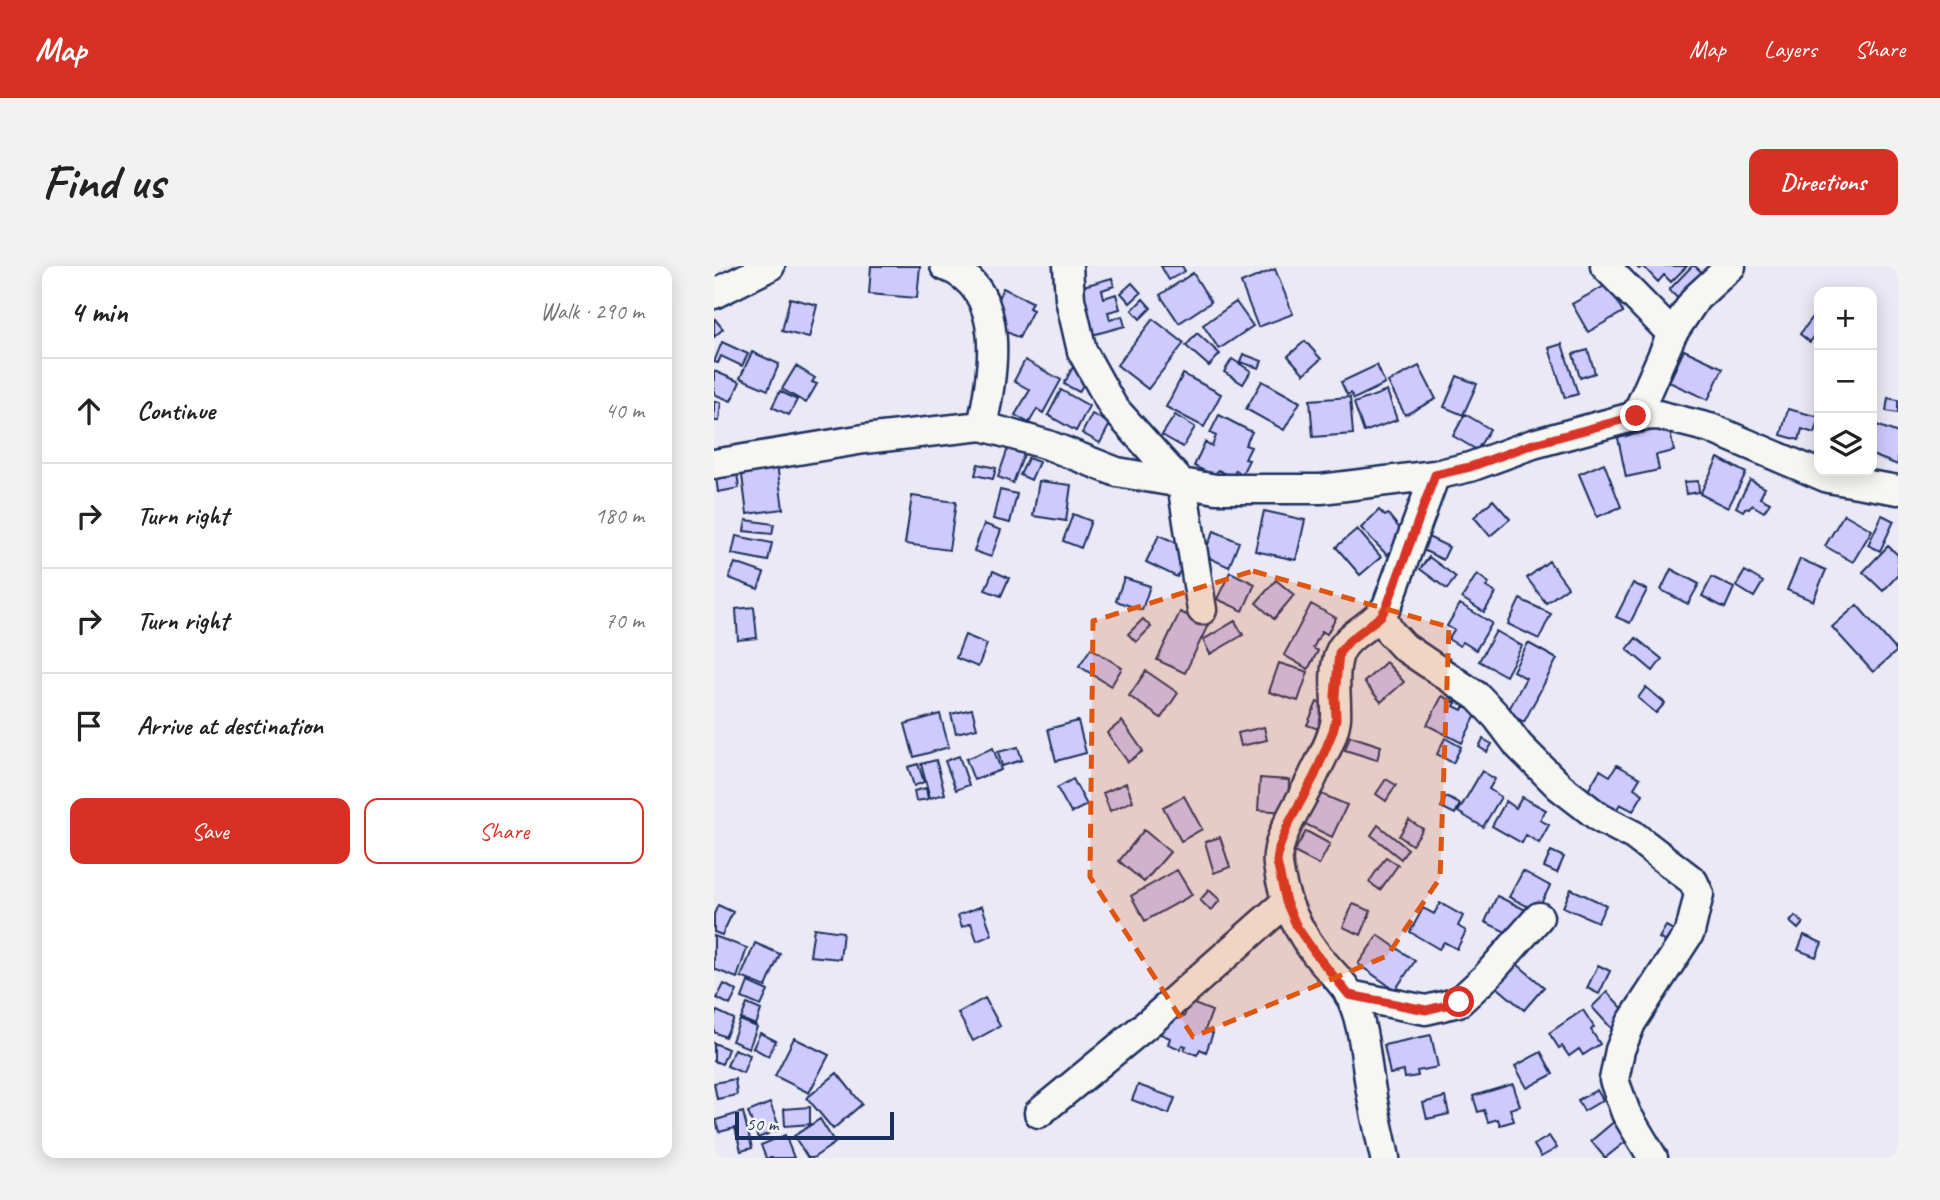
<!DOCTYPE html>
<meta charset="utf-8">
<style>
:root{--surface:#fff;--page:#f2f2f2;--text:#222;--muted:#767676;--line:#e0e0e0;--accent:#d93025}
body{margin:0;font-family:Caveat,sans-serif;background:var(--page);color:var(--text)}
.controls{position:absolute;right:21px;top:21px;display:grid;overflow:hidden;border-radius:14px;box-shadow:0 4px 18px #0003}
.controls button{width:63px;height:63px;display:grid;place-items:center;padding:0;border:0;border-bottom:2px solid var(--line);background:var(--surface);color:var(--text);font:35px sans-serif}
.scale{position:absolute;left:21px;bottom:18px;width:159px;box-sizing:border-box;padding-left:7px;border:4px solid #1b2f5e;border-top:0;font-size:19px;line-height:24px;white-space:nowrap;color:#1b2f5e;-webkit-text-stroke:5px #f6f6f2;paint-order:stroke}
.stop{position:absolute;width:21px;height:21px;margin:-16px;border:5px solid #d93025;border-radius:50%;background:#fff}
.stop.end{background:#d93025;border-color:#fff;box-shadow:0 2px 7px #0008}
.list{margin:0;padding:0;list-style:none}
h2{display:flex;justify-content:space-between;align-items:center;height:91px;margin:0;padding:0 28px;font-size:30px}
h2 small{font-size:23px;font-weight:400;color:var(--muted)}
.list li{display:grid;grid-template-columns:46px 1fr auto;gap:21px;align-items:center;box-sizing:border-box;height:105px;padding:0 28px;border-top:2px solid var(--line)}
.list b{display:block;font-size:26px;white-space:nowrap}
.list em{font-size:23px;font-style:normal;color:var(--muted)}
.actions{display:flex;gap:14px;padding:21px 28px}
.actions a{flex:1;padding:16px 0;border:2px solid var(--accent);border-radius:14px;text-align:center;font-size:24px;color:var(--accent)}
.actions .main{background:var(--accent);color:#fff}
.icon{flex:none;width:38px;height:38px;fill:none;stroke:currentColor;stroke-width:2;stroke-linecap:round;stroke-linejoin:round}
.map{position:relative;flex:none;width:1184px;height:892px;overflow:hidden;border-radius:14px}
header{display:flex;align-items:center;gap:42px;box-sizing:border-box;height:98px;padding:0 35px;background:var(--accent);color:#fff}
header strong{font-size:33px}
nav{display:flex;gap:38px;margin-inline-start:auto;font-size:24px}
.intro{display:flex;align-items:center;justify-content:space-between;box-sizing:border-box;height:168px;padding:0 42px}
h1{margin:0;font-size:49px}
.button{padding:18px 32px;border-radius:14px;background:var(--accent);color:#fff;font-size:24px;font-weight:700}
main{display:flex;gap:42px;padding:0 42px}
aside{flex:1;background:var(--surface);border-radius:14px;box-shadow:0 4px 18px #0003}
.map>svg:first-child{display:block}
.building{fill:#cecafd;stroke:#1b2f5e;stroke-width:2}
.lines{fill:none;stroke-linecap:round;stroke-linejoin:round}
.minor-casing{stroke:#1b2f5e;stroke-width:33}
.minor{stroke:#f6f6f2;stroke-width:28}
.route{stroke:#d93025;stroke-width:9}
.marked{fill:#de5710;fill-opacity:0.2;stroke:#de5710;stroke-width:5;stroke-dasharray:14 9;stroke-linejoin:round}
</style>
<header>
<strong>Map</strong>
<nav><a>Map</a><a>Layers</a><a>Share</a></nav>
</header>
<div class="intro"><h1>Find us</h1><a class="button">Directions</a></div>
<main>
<aside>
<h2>4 min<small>Walk · 290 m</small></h2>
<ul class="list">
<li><svg class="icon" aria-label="ahead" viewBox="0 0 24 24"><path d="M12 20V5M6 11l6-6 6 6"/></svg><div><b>Continue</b></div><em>40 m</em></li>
<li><svg class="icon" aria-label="right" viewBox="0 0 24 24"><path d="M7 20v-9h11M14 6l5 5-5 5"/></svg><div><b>Turn right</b></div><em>180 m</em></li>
<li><svg class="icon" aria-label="right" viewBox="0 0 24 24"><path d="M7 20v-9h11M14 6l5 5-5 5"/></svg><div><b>Turn right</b></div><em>70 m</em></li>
<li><svg class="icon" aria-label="arrive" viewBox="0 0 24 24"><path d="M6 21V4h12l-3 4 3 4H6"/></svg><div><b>Arrive at destination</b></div></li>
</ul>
<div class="actions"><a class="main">Save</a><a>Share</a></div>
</aside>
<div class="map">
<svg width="1184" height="892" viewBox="0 0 1184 892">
<rect width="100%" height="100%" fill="#eae9f5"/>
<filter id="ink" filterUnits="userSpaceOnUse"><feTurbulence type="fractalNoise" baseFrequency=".0143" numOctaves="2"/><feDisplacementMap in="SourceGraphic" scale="14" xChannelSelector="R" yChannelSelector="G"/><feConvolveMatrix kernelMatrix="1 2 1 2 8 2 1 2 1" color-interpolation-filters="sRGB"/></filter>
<g filter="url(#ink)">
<!-- building -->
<path class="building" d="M157 0H206L203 32 155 28Z
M447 0H468L471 5 455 14Z
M922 0H973L957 16 950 9 944 16 929 0 925 3Z
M978 0H981L995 13 971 39 955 24Z
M561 3 579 48 544 61 527 17Z
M479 7 497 36 465 57 446 29Z
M398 12 400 20 388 24 390 32 402 28 406 43 394 46 396 54 408 50 411 60 378 69 366 21Z
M418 17 427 27 416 37 407 27Z
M894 18 909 46 874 66 858 38Z
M289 22 318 36 315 42 319 44 305 72 279 59V42Z
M76 32 103 39 95 72 68 65Z
M429 33 437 42 426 53 418 44Z
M522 36 539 60 505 83 489 59Z
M1099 51 1105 56V64L1096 76 1086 68Z
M0 52 9 63 0 71Z
M439 53 470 77 434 123 403 99Z
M483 67 506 88 495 100 472 80Z
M591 75 607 93 590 108 574 90Z
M8 76 34 88 28 100 7 90 4 97 0 96Z
M848 78 864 128 851 132 835 82Z
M874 84 881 107 866 112 859 88Z
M970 84 1009 102 994 134 955 116Z
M38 86 65 98 54 124 26 112Z
M529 88 548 95 545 102 526 96Z
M518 93 537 105 529 118 510 106Z
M311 94 347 114 329 147 323 143 315 157 301 149 316 124 300 115Z
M362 95 377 104 365 126 350 118Z
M663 99 671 118 640 133 637 127 633 129 627 116Z
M82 100 101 112 98 116 103 118 92 137 68 123Z
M705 100 722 133 691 149 674 116Z
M0 105 26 116 17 135 0 128Z
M469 108 507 128 490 161 452 141Z
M743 110 763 118 749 149 730 141Z
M548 115 586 136 570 164 532 143Z
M347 124 375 140 362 165 334 149Z
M66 125 83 134 75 149 58 141Z
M673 125 683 154 650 166 640 137Z
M636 131 639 168 599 171 596 134Z
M1174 132 1184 134V147L1172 145Z
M0 136H7L5 155H0Z
M1074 143 1105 151 1100 167 1088 163 1085 174 1067 169Z
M378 148 396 158 386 177 368 167Z
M751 148 776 163 763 184 739 170Z
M461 149 481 161 469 181 448 169Z
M505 149 538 166 531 179 537 181 531 193 535 194 528 208 522 204 519 211 504 204 501 210 480 200 491 176 498 180 502 170 496 167Z
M1160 158 1184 167V199L1158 189Z
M955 161 960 185 942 189 945 204 912 211 904 172Z
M294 182 310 188 299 217 284 211Z
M314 192 325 196 317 214 306 209Z
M1004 192 1032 207 1014 242 986 228Z
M890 197 907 241 883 251 865 208Z
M63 198 69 243 33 248 27 202Z
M264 198 282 202 279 213 261 209Z
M22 199 25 222 4 226 1 202Z
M1036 214 1051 222 1046 232 1056 237 1050 246 1038 239 1035 243 1031 242 1029 245 1022 241Z
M325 215 357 219 352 255 319 250Z
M984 215 985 226 972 228 970 216Z
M286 224 303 228 296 257 279 253Z
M198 230 242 236 235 284 191 278Z
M779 234 796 253 776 270 760 251Z
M665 244 671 250 674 248 690 268 686 277 673 289 647 262Z
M550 245 591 254 582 294 541 285Z
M359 248 377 255 367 282 349 275Z
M1130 248 1158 264 1139 296 1111 280Z
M1168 249 1180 255 1166 285 1154 279Z
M32 254 60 258 58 268 30 265Z
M270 258 287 264 277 291 260 285Z
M643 263 667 291 646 309 622 281Z
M500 265 525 276 515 301 489 289Z
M445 269 476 283 463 311 432 296Z
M22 270 58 277 54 295 18 288Z
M712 270 735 281 729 294 705 282Z
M1174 280 1184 289V309L1169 325 1149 306Z
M715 291 742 311 733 323 706 303Z
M1086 293 1112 304 1099 335 1073 324Z
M835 295 854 321 832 337 813 312Z
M21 297 50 307 44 323 15 312Z
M957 303 985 318 974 338 947 324Z
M279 305 295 312 287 330 271 324Z
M1031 305 1049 316 1040 331 1022 320Z
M516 306 541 318 529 345 503 333Z
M763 308 775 317 772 321 782 327 770 346 748 332Z
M998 311 1020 322 1011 342 988 330Z
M410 312 436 320 428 344 402 335Z
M562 314 580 329 560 353 542 337Z
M919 317 933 324 916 357 902 351Z
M806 333 837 348 825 373 794 358Z
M597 338 622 352 613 368 608 365 599 382 604 385 594 403 570 389Z
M746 338 778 357 762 384 749 376 746 380 734 373 740 364 733 360Z
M1143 339 1183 385 1159 406 1118 361Z
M40 341 43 372 24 374 22 343Z
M466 346 494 359 471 407 443 394Z
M429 353 437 361 422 376 414 368Z
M521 355 529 369 496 388 489 374Z
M782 365 808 380 792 410 765 395Z
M251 369 273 378 264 401 242 392Z
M922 372 948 393 939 405 913 383Z
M814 377 843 393 810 456 793 447 812 412 799 405Z
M377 382 408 402 397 420 365 400Z
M672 396 690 416 667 436 650 416Z
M565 397 594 406 584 435 555 426Z
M432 405 464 427 447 452 415 430Z
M932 421 951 437 942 447 924 432Z
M728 430 742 437 740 440 748 444 750 440 763 447 748 477 713 459Z
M603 436 616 442 607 464 593 459Z
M258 443 263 462 242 467 237 448Z
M226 448 235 481 200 491 191 458Z
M364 455 372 487 342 495 334 463Z
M408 455 429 485 414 496 393 467Z
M550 461 553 474 527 480 524 467Z
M636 470 667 480 663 494 631 484Z
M731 472 747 481 739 497 723 488Z
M769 473 778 478 773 486 765 481Z
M304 481 308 494 288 500 284 486Z
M279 482 287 504 260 514 252 493Z
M245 490 255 519 242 524 231 495Z
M222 494 231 528 216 532 207 498Z
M204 498 210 516 200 520 194 501Z
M903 499 926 512 920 522 929 528 919 545 906 538 902 545 872 528 886 504 896 510Z
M768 505 781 513 775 523 787 531 769 561 744 546Z
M546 512 575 514 574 546 544 544Z
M359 513 373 539 357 547 343 522Z
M672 513 682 519 672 535 662 528Z
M412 517 419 535 396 545 389 527Z
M212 522 214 533 202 535 200 525Z
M603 526 633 539 618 571 589 557Z
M470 530 488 563 467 575 449 541Z
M732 531 746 538 741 548 727 541Z
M808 531 832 544 826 554 835 559 825 577 812 569 808 577 778 560 792 535 802 542Z
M695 554 709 563 698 579 685 570Z
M664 559 694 583 687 593 657 569Z
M430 564 456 586 430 616 405 595Z
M592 565 616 578 605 599 580 586Z
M506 571 516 601 500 607 491 576Z
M837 585 850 591 843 607 830 601Z
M672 591 684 599 666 624 655 616Z
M463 604 478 629 431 655 417 630Z
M809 605 836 620 823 645 795 631Z
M857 623 892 639 884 656 849 641Z
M495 624 506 634 497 645 486 634Z
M783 630 814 645 802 671 771 656Z
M726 637 749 650 744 660 752 665 743 683 730 676 725 683 696 666 709 642 720 648Z
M639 638 657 645 647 669 629 661Z
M4 639 19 646 8 669 0 666V648Z
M268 640 278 669 263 675 257 657 248 661 244 649Z
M1081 650 1089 657 1084 663 1076 656Z
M952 660 963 666 956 678 945 672Z
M100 662 129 666 126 693 96 690Z
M664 669 701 695 681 724 644 698Z
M1090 669 1108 677 1102 691 1084 684Z
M0 670 33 682 23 712 0 703Z
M41 677 66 688 52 721 27 711Z
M796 692 830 721 810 744 777 716Z
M884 699 896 705 885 728 873 722Z
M34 716 54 725 47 740 28 732Z
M10 718 23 725 16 739 3 732Z
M893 726 914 748 898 763 878 741Z
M271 732 286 760 259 775 244 747Z
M475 736 498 745 491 764 499 767 492 786 486 783 483 789 470 784 472 780 468 779 466 783 454 778 456 772 444 767 467 745 465 749 470 751Z
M33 738 47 744 42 759 27 753Z
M869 744 880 761 877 764 886 778 869 789 865 783 855 790 848 780 845 782 835 767Z
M3 745 20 753 11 771 0 766V751Z
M26 754 43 761 35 782 18 775Z
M46 767 62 775 54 790 39 782Z
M717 769 724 801 703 805 704 810 691 812 690 805 676 808 670 779Z
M80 772 115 789 95 827 61 810Z
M0 777 14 783 8 798 0 795Z
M20 783 36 789 29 807 13 800Z
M827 786 839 808 813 822 801 800Z
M123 807 148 838 119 863 93 832Z
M21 813 23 829 3 833 0 817Z
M799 818 806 840 796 843 800 855 786 859 784 853 774 856 770 844 764 846 759 830Z
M424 819 461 832 455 848 418 834Z
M883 824 889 834 870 845 864 834Z
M731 831 735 848 713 853 709 837Z
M56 837 66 863 44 872 34 846Z
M96 841V858L71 860 70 843Z
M29 846 38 882 27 885 21 862 5 866 2 854Z
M106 853 121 877 99 892H94L80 870Z
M902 854 916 872 891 892 877 875Z
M71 869 80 892H52L47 879Z
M835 870 843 882 827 891 820 879Z"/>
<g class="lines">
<defs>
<path id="minor" d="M231 0C295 23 279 109 268 160
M354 0 356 33 368 85 399 141 468 218 488 344
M891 0 958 68
M0 28 56 0
M922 150 958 68 982 32 1017 0
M0 198 150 173 268 160 334 179 403 206 502 223H607L721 209 756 201 819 178 922 150 944 149 996 162 1114 212 1184 224
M667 350 676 366 690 381 764 431 783 451 805 480 846 521 886 552 919 569 979 615 985 628 976 666 917 757 906 784 900 814 912 847 939 892
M635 729 712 744 745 736 772 711 825 651
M325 847 437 755 572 636
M671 892C666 868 660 844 656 819 651 789 650 760 637 731 630 717 617 706 607 694 584 666 569 635 564 599 560 571 590 532 601 506 609 490 620 470 622 452 623 431 618 408 625 388 633 367 662 359 673 340L721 209"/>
</defs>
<!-- minor casing -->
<use href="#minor" class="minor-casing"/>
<!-- minor -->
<use href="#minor" class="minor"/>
</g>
</g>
<g class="lines" filter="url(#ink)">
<!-- route -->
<path class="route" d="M745 736 712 744 635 729 601 687 583 661 572 636 563 596 565 582 574 559 601 509 619 465 622 453 621 429 625 387 635 375 667 350 673 340 721 209 756 201 819 178 922 150"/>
</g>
<!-- marked area -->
<path class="marked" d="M539 305 735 361 726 612 673 690 479 771 376 611 379 355Z"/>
</svg>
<div class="controls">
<button>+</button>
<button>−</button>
<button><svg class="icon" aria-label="layers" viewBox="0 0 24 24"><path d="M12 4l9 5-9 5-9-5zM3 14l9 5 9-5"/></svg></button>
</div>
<div class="scale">50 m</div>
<div class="stop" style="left:745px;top:736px"></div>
<div class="stop end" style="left:922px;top:150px"></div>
</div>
</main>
